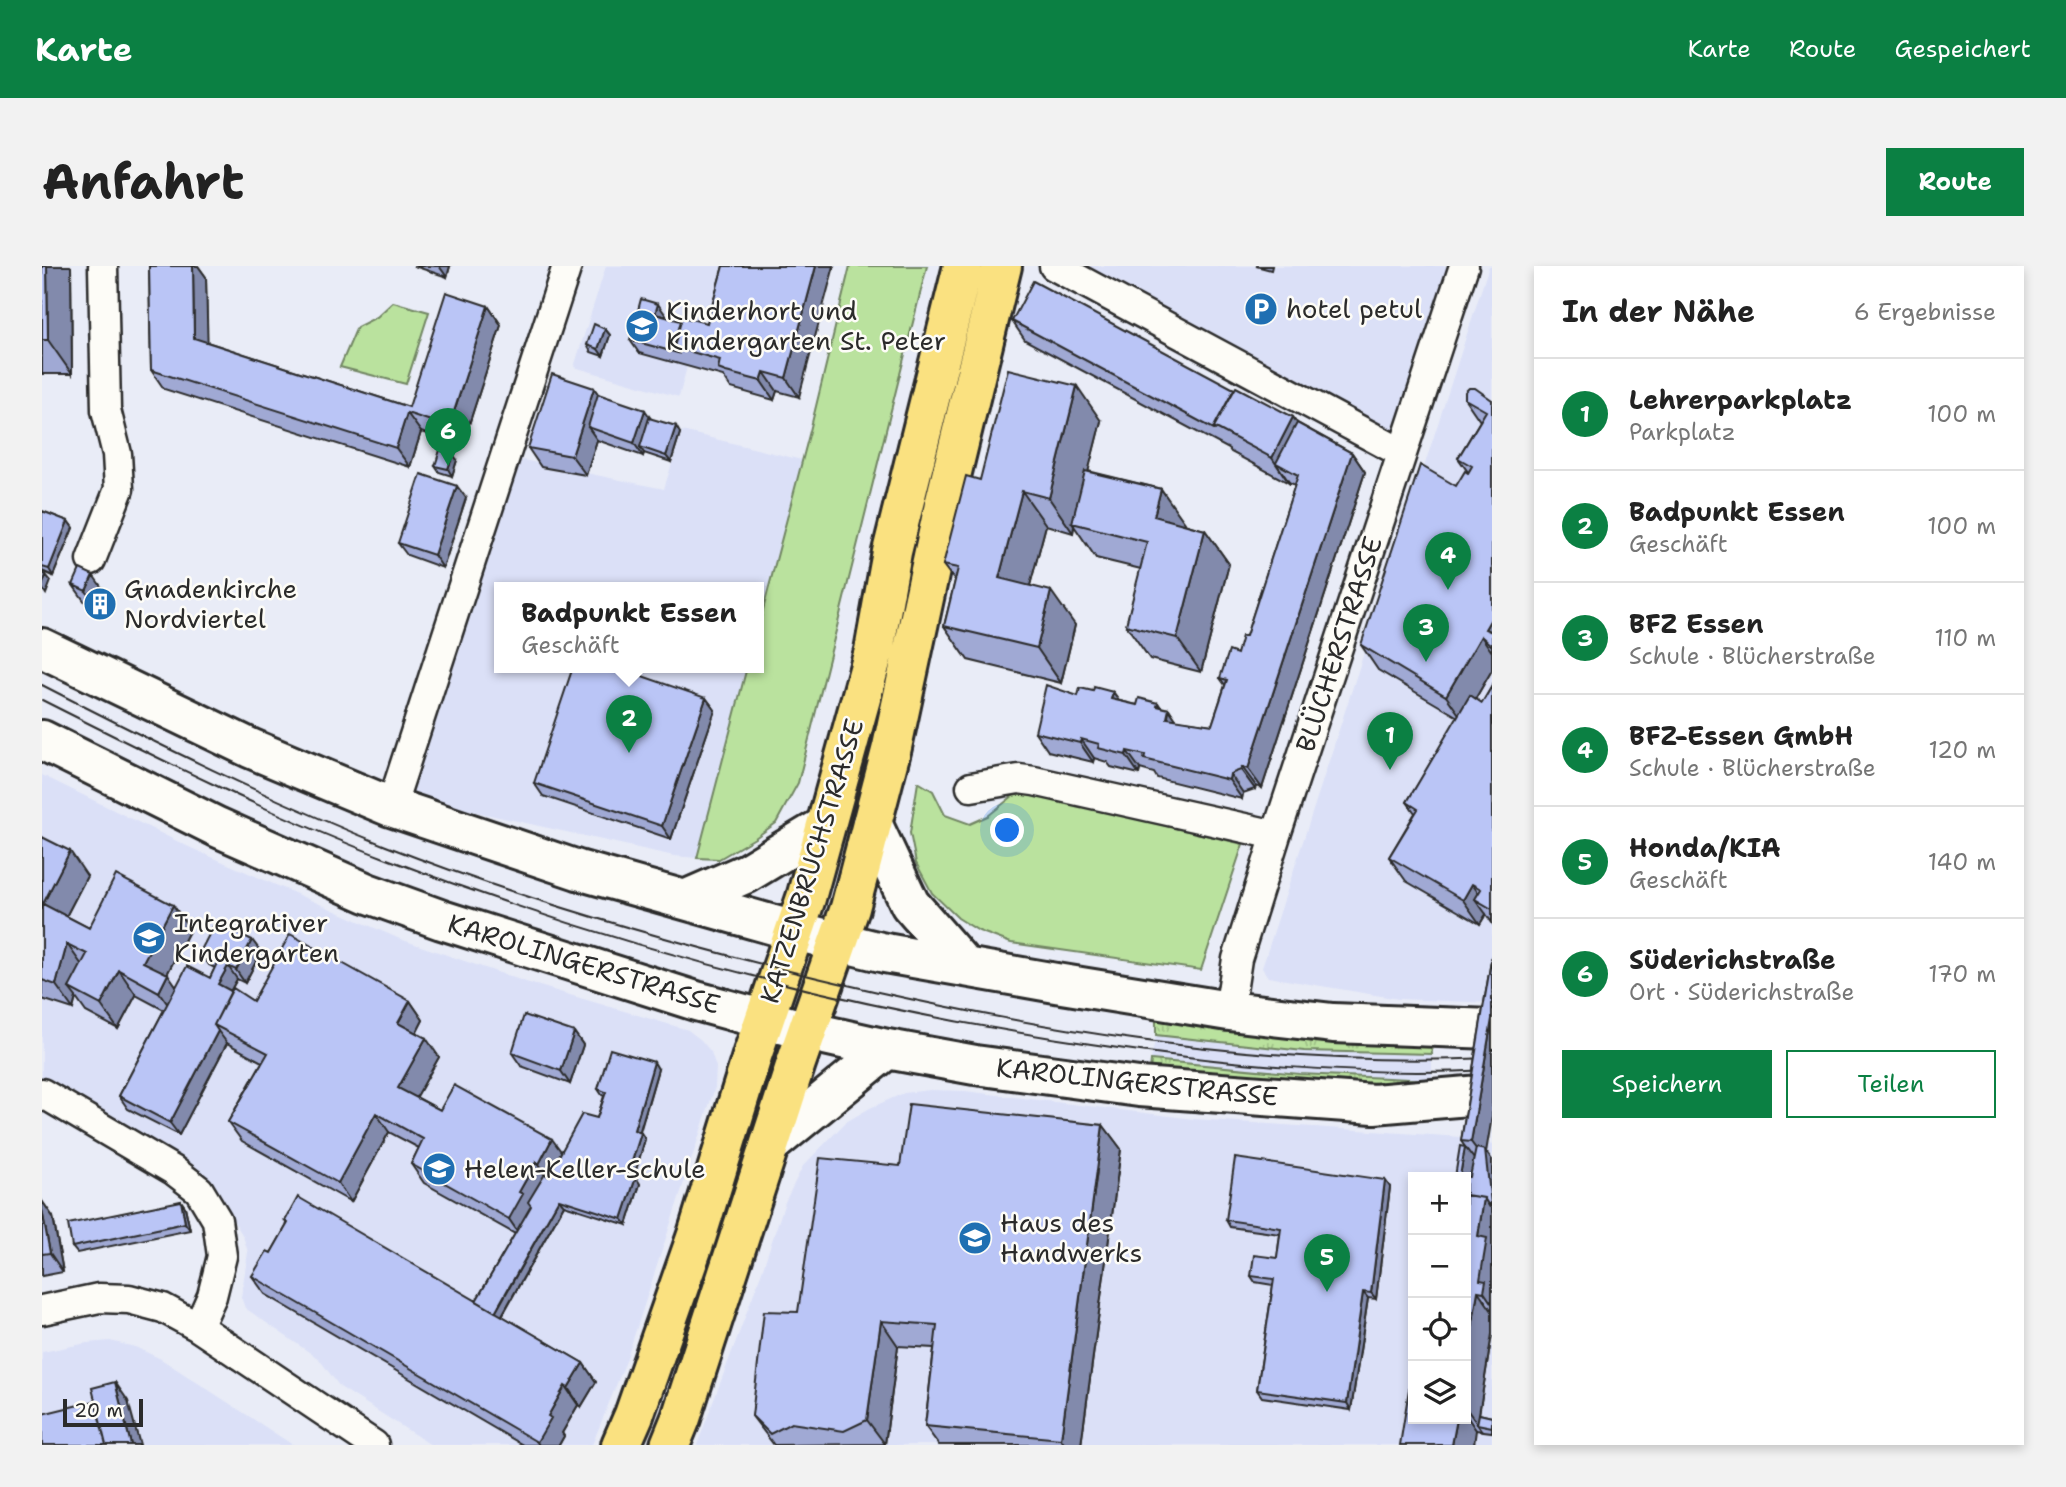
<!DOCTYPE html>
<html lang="de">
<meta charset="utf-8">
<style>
:root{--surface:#fff;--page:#f2f2f2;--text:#222;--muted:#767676;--line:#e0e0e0;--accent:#0b8043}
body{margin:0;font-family:"Shantell Sans",sans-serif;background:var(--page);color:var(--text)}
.controls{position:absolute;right:21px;bottom:21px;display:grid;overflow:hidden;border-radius:0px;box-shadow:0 4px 10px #0003}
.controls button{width:63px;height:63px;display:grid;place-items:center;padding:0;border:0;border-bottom:2px solid var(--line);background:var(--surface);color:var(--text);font:35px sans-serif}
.scale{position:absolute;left:21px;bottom:18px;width:80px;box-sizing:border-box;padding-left:7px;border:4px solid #2b2b2b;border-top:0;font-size:19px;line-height:24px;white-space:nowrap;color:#2b2b2b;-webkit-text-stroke:5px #fdfcf7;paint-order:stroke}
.you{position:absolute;left:966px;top:565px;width:24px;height:24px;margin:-18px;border:5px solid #fff;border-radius:50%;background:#1a73e8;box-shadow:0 0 0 10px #1a73e833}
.badge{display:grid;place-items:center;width:46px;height:46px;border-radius:50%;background:var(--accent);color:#fff;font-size:23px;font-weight:700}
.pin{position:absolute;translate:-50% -58px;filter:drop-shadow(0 2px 4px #0008)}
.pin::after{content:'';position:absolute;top:37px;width:24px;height:21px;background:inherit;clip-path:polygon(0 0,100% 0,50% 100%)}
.popup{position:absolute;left:452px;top:316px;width:270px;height:91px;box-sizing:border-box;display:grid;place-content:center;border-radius:0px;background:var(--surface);filter:drop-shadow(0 2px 5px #0005);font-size:23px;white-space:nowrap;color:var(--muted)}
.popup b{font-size:26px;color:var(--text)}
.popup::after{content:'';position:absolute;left:50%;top:100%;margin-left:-14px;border:14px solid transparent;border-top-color:var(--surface)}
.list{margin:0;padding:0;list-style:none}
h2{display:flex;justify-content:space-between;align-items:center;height:91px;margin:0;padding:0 28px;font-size:30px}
h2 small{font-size:23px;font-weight:400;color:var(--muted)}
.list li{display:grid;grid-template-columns:46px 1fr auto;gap:21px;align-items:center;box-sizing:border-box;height:112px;padding:0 28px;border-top:2px solid var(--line)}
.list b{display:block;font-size:26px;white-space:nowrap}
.list p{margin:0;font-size:23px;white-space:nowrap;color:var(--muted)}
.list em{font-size:23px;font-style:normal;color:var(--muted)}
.actions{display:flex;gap:14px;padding:21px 28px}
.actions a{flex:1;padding:16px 0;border:2px solid var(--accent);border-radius:0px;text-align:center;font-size:24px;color:var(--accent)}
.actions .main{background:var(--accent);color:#fff}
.icon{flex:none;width:38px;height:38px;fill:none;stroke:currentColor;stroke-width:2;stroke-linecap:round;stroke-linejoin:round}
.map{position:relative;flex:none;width:1450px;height:1179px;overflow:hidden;border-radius:0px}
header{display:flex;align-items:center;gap:42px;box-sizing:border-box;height:98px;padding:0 35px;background:var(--accent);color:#fff}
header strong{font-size:33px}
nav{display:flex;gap:38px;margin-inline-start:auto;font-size:24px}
.intro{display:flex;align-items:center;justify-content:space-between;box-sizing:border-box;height:168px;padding:0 42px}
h1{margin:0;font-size:49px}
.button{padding:18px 32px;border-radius:0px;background:var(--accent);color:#fff;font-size:24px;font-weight:700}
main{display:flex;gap:42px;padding:0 42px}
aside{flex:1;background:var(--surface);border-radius:0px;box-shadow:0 4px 10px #0003}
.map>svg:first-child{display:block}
.built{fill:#dbe0f7;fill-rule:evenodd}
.grass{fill:url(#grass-tufts);stroke:#728664;stroke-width:2}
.green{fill:#bae29e;stroke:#728664;stroke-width:2}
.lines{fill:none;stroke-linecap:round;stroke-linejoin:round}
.minor-casing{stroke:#2b2b2b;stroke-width:33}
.secondary-casing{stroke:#2b2b2b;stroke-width:44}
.primary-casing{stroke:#2b2b2b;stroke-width:44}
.minor{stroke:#fdfcf7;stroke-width:28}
.secondary{stroke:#fdfcf7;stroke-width:38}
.primary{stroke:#fae180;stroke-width:38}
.tram{stroke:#2b2b2b;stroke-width:2}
.wall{fill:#a0a9d4;stroke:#2b2b2b;stroke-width:2}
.shaded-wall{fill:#828aac;stroke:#2b2b2b;stroke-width:2}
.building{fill:#bac5f6;stroke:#2b2b2b;stroke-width:2}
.labels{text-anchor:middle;stroke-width:5;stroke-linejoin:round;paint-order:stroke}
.poi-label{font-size:26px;fill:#2b2b2b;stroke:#fdfcf7;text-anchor:start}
.street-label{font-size:26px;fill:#2b2b2b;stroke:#fdfcf7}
</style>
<header>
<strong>Karte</strong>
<nav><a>Karte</a><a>Route</a><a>Gespeichert</a></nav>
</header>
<div class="intro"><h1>Anfahrt</h1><a class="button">Route</a></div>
<main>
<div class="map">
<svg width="1450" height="1179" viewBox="0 0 1450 1179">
<defs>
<pattern id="grass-tufts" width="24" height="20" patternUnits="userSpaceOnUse" patternTransform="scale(1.75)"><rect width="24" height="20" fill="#bae29e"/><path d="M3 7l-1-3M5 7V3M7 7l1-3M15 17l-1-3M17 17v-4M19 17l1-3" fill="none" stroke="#a0c288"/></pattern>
</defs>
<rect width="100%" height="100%" fill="#e9ecf7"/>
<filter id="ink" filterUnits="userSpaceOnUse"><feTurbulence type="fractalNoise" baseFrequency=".0143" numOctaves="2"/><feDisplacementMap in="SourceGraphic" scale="14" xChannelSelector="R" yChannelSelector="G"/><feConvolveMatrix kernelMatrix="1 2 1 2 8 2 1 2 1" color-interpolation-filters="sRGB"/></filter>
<g filter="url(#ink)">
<!-- built -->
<path class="built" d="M564 0H686L673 51 659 47 637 131 532 101Z
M1030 0H1416L1360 181Z
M1447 0H1450V737L1357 733 1226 711 1220 702Z
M640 165 760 194 717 359 716 321H458V401H705L655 592 632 590 362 530 471 192 622 223Z
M0 509 149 582 358 673 484 716 646 764 659 774 669 786 674 801 673 821 584 1095 550 1179H389L298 1121 277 1093 203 1042 199 1031 206 986 201 970 185 944 7 825 0 813Z
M1114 769 1262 785 1390 788V814L1258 808 1109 794Z
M888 824 923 825 1152 853 1433 872 1450 879V1179H655L719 1008 743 936 761 900 804 856 828 842 862 827ZM1371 911H1424V1153H1371Z
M68 1075 93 1081 119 1093 251 1179H0V1086L45 1077Z"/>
<!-- grass -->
<path class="grass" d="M1114 754 1261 774 1370 775 1389 779 1390 788 1262 785 1114 769Z
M1109 794 1258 808 1390 814 1345 819 1291 820 1108 805Z"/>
<!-- green -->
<path class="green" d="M808 0H885L756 517 734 557 713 572 677 593 655 592 705 401H716L717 359 768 165Z
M351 36 387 46 364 118 298 101 315 61 335 51Z
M876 516 891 525 903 549 928 558 946 550 977 525 1201 578 1159 704 969 677 937 665 916 652 890 627 874 597 868 567Z"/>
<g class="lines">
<defs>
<path id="minor" d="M1012 0 1360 187
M49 294 77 223 75 188 64 144 61 0
M929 521 977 513 992 515 1234 569
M349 541 525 0
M1187 745 1195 693 1234 569 1422 0
M0 827 131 904 157 924 175 954 180 990 170 1030 156 1061
M0 1044 57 1032 87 1033 121 1042 156 1061 332 1179"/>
<path id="secondary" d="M0 382 208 482 349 541 536 604 753 665 843 687 1014 717 1187 745 1291 757 1450 763
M0 474 175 561 325 627 400 654 654 735 765 765 845 783 933 799 1097 821 1332 838 1450 828
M830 557 868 638 922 700
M643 634 705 607 783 560
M730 877 845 783"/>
<path id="primary" d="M579 1179 592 1149 655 969 711 787 764 632 832 385 850 286 921 0
M628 1179 639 1152 754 797 808 642 850 481 902 239 960 0"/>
</defs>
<!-- minor casing -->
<use href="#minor" class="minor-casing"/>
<!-- secondary casing -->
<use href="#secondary" class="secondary-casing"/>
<!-- primary casing -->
<use href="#primary" class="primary-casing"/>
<!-- minor -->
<use href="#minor" class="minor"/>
<!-- secondary -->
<use href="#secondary" class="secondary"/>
<!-- primary -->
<use href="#primary" class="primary"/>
<!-- tram -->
<path class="tram" d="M0 419C113 477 226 533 344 580 474 631 608 670 743 704 973 761 1213 803 1450 792
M0 434C113 491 227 548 345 593 571 680 810 743 1049 778 1182 798 1316 811 1450 804"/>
</g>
<!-- wall -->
<path class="wall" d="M0 0 29 1 30 108H0Z
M107 0H156L164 11 165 76 367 141 446 40 459 59 420 180 379 166 368 201 122 123 109 104Z
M372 0H408L405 11Z
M681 0 757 131 735 125 732 134 689 122 681 110 597 87 588 74 624 51 639 55 665 57Z
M1214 0H1230L1229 4Z
M970 55 1192 123 1251 151 1255 157 1310 187 1323 206 1220 522 1214 520 1213 523 1201 527 1200 533 1115 512 1112 507 1098 503 1097 508 1069 501 1065 496 1052 492 1051 496 1006 485 993 466 1036 430 1051 425 1071 426 1078 435 1095 439 1116 437 1119 442 1127 443 1134 454 1170 459 1183 419 1178 412 1195 388 1204 370 1253 219 1247 216V217L1189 186 1187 183 983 74Z
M563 63 568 69 561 90 549 86 545 79Z
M552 122 556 128 638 167 629 196 602 187 601 190 555 174 544 209 499 201 486 182Z
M1423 133 1450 134V404L1433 433 1440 437 1450 420V657L1444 648 1438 658 1364 615 1347 591 1373 547 1365 536 1416 451 1336 404 1319 379 1414 220 1426 206 1416 192 1438 155Z
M1059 155 1046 205 1119 223 1142 258 1163 264 1187 298 1159 406 1108 393 1084 359 1099 303 1054 292 1032 260 1031 267 1004 259 988 319 1033 359 1019 417 926 394 902 360 913 315 901 299 938 214Z
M415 194 410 210 397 206 393 200Z
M424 232 401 302 365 289 356 277Z
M0 245 26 255 31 262 11 310 0 305Z
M31 319 68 333 61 349 48 343Z
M664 432 673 444 629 573 501 530 492 517Z
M0 571 45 610 24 650 47 662 131 639 148 663 125 708 134 720 168 712 173 702 167 699 158 686 210 674 219 686 203 717 195 713 188 725 211 735H368L381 754 374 767 397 791 374 831 398 844 519 886 555 852 562 830 560 829 556 823 616 803 598 866 603 873 592 910 598 918 585 959 522 939 460 1050 541 1097 554 1116 539 1141 536 1139 520 1167 522 1170 517 1179H481L223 1028 210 1010 229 987 245 959 243 955 434 1035 473 968 382 917 369 898 377 882 347 866 309 936 200 875 186 856 220 796 185 777 137 869 86 843 77 830 122 744 94 729 76 763 44 746 34 732 31 743 0 733Z
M1450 689 1444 886 1450 894V1068L1437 1148 1450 1151V1166L1434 1164 1424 1153V911L1423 881 1419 875Z
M532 766 541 779 528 818 479 800 470 787Z
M1061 859 1079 883 1039 1179H897L883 1160 892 1082 856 1080 843 1178 732 1179 710 1150 756 1046 858 900Z
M1343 914 1348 921 1334 1033 1326 1032 1309 1144 1220 1131 1215 1124 1231 1019 1213 1016 1209 1010 1235 992 1238 968 1188 961 1184 954Z
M0 935 11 951 21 1006 0 1010Z
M139 935 143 941 148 964 35 987 30 981Z"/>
<!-- shaded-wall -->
<path class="shaded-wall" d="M5 0H28L29 1 30 108 6 74Z
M151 0H156L164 11 166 91 152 72Z
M397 0H408L405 11Z
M774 0H792L757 131 744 112Z
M616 38 625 51 613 48Z
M446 40 459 59 420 180 407 161Z
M563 63 568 69 561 90 556 83Z
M722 106 735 125 732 134 719 115Z
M1035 120 1059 155 1033 258 1030 257 1032 260 1031 267 1007 232Z
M552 122 565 141 546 161 555 174 544 209 530 190Z
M603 144 612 157 598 181 602 187 601 190 592 177Z
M365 147 379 166 368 201 354 182Z
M1251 151 1268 176 1234 197 1247 216V217L1230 192Z
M634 160 638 167 629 196 624 190Z
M1310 187 1323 206 1220 522 1206 503Z
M411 188 415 194 410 210 406 203Z
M415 220 424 232 401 302 392 289Z
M1119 223 1143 257 1136 285 1112 250Z
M980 225 1004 259 981 346 957 312Z
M26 255 31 262 11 310 7 303Z
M1163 264 1187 298 1159 406 1135 372Z
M4 309 9 315 4 328 0 322V320Z
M51 309 68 333 61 349 44 325Z
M1009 325 1033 359 1019 417 995 382Z
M1450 351V373L1443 363Z
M1439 370 1450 386V404L1421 454 1404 430Z
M1071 426 1084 444 1069 433Z
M664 432 673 444 629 573 620 560Z
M1116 437 1126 451 1127 443 1140 462 1139 471 1115 440Z
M1039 473 1052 492 1051 496 1038 477Z
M1085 485 1098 503 1097 508 1084 489Z
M1200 501 1214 520 1213 523 1199 504Z
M1188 508 1201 527 1200 533 1187 514Z
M28 585 45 610 18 662 1 638Z
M1430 618 1446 640 1433 633 1444 648 1438 658 1421 634Z
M131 639 148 663 119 720 101 696Z
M210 674 219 686 203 717 194 704Z
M25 678 42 702 27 722 34 731 31 743 14 719Z
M186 700 195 713 185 731 176 718Z
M77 704 94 729 76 763 59 739Z
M126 708 143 733 134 750 117 726Z
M368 735 381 754 370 776 356 757Z
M1450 753V851L1444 886 1450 894V939L1443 895 1429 876Z
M176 765 185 777 137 869 128 857Z
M532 766 541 779 528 818 519 805Z
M384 772 397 791 369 841 356 822Z
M612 796 616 803 596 871 592 864Z
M334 847 347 866 309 936 296 917Z
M1061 859 1079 883 1039 1179H1023L1019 1173Z
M599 867 603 873 591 915 586 908Z
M510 873 524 892 511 917 497 898Z
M1423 881 1432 893 1427 922 1418 910Z
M494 896 507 915 480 972 467 953 477 926Z
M594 911 598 918 585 959 580 953Z
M1343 914 1348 921 1334 1033 1329 1027Z
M1442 932 1450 942V1038L1442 1026 1438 1014 1436 970Z
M517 933 522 939 455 1058 451 1051Z
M0 935 11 951 21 1006 8 987 0 944Z
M139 935 143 941 148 964 143 957Z
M1436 1025 1450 1045V1068L1437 1148 1441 1154 1435 1158 1440 1165 1424 1142V1098Z
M1321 1026 1326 1032 1309 1144 1305 1137Z
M839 1055 856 1080 843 1178 825 1154Z
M541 1097 554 1116 539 1141 526 1122Z
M73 1116 86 1135 98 1179H89Z
M523 1120 536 1139 520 1167 522 1170 517 1179H497L495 1176 506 1150Z
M1424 1149 1434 1164 1432 1179H1410L1415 1153H1424Z"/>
<!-- building -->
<path class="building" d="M0 0H5L6 74H0Z
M107 0H151L152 72 367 141 404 26 446 40 407 161 365 147 354 182 109 104Z
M681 0H774L744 112 722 106 719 115 684 106 676 103 678 94 632 81 640 51 665 57Z
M991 15 1192 123 1172 161 1174 164 970 55Z
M599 33 616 38 613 48 639 55 632 81 636 87 588 74Z
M552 58 563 63 556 83 545 79Z
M966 103 1035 120 1007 232 980 225 957 312 1009 325 995 382 902 360 916 302 901 299 924 210 938 214Z
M510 108 552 122 530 190 486 182Z
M1194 121 1251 151 1230 192 1172 161Z
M1427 122H1433L1450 134V351L1443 363 1450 366V380L1439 370 1404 430 1319 379 1378 199 1414 220 1423 205 1426 207 1430 200 1416 192 1444 145 1423 133V126Z
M556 128 603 144 592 177 546 161Z
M607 152 634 160 624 190 598 181Z
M1255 157 1310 187 1206 503 1200 501 1199 504 1188 508 1187 514 1102 493 1103 489 1085 485 1084 489 1056 482 1057 478 1039 473 1038 477 993 466 1004 419 1036 430 1038 422 1051 425 1052 421 1071 426 1069 433 1095 439 1097 432 1116 437 1115 440 1127 443 1125 452 1170 459 1185 414 1178 412 1187 385 1195 388 1200 370H1204L1256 209 1234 197Z
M398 184 411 188 406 203 393 200Z
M1043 205 1119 223 1112 250 1163 264 1135 372 1084 359 1105 276 1030 257Z
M379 208 415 220 392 289 356 277Z
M0 245 26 255 7 303 0 301Z
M38 303 51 309 44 325 31 319Z
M0 307 4 309 0 320Z
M531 401H574L664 432 620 560 492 517Z
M1450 420V643L1433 633 1439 623 1430 618 1421 634 1347 591 1376 543 1365 536 1428 429 1440 437Z
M0 571 28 585 1 638 47 662 74 609 131 639 101 696 126 708 117 726 77 704 59 739 27 722 45 688 25 678 14 719 0 714Z
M174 655 210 674 194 704 186 700 176 718 189 725 172 759 176 765 128 857 77 830 145 700 168 712 176 695 158 686Z
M248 668 368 735 356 757 384 772 356 822 398 844 412 819 510 873 497 898 494 896 477 926 481 928 467 953 369 898 381 873 334 847 296 917 186 856 226 787 172 759 191 722 211 735Z
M1450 689V753L1429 876 1419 875Z
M482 749 532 766 519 805 470 787Z
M568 783 612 796 592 864 599 867 586 908 594 911 580 953 517 933 453 1046 434 1035 489 940 486 936 503 908 506 910 540 848 555 852 564 826 556 823Z
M867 838 1061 859 1019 1173 883 1160 895 1059 839 1055 825 1154 802 1165 749 1157 728 1168 710 1150 722 1045 756 1046 778 892 858 900Z
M1418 880 1423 881 1418 910 1428 911 1434 882 1443 884 1449 938H1447V940L1442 932 1424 929V911H1413Z
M1193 892 1343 914 1329 1027 1321 1026 1305 1137 1215 1124 1232 1013 1209 1010 1212 989 1235 992 1239 962 1184 954Z
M1424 929 1442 932 1436 970 1445 972 1438 1014 1444 1015 1442 1026 1436 1025 1424 1098Z
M256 931 541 1097 526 1122 523 1120 506 1150 509 1152 495 1176 210 1010 225 985 229 987 246 957 243 955Z
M139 935 143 957 30 981 26 958Z
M0 944 8 987 0 988Z
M1371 1099V1153H1415L1410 1179H1358Z
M73 1116 89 1179H64L50 1122Z
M53 1135 64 1179H0V1148Z
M1437 1148 1450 1151V1161L1435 1158Z"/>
</g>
<!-- icons -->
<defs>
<symbol id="parking-disc" viewBox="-11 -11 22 22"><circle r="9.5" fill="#1f6fb2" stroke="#fdfcf7"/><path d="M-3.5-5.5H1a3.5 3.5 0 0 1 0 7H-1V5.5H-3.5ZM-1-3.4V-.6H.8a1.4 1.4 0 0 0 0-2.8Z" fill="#fff"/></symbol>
<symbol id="school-disc" viewBox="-11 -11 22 22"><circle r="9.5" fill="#1f6fb2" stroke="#fdfcf7"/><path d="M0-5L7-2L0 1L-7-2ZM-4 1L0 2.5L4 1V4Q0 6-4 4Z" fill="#fff"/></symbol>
<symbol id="building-disc" viewBox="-11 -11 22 22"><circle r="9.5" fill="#1f6fb2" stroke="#fdfcf7"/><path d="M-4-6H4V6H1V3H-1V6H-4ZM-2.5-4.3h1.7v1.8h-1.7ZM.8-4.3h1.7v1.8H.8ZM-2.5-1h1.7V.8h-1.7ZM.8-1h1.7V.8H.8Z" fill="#fff"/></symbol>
<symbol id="university-disc" viewBox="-11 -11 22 22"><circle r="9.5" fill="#1f6fb2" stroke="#fdfcf7"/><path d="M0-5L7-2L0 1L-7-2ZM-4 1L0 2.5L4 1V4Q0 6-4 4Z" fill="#fff"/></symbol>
</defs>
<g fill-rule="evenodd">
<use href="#parking-disc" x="1200" y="24" width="38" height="38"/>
<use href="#school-disc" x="581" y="41" width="38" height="38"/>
<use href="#building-disc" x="39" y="319" width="38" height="38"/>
<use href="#school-disc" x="88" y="653" width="38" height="38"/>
<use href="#university-disc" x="378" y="884" width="38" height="38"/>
<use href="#university-disc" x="914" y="953" width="38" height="38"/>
</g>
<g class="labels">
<!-- poi labels -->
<g class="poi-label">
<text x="1244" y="52">hotel petul</text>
<text x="624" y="54">Kinderhort und<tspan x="624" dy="30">Kindergarten St. Peter</tspan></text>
<text x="82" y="332">Gnadenkirche<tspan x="82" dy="30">Nordviertel</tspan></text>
<text x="132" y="666">Integrativer<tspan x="132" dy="30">Kindergarten</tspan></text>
<text x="422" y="912">Helen-Keller-Schule</text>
<text x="958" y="966">Haus des<tspan x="958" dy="30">Handwerks</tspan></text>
</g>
<!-- street labels -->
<g class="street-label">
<text transform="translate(1297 378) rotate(-72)" y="9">BLÜCHERSTRASSE</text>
<text transform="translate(770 595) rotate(-73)" y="9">KATZENBRUCHSTRASSE</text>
<text transform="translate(542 698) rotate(17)" y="9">KAROLINGERSTRASSE</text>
<text transform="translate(1095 816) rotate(6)" y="9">KAROLINGERSTRASSE</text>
</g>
</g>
</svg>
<div class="controls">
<button>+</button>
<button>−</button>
<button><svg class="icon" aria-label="locate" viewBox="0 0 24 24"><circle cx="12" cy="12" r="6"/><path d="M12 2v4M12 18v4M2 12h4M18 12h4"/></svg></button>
<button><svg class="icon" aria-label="layers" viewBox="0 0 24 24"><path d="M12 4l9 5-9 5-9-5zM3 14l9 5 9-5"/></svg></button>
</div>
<div class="scale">20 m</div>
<div class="you"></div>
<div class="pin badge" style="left:1348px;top:504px">1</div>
<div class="pin badge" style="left:587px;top:487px">2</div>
<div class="popup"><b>Badpunkt Essen</b>Geschäft</div>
<div class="pin badge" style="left:1384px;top:396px">3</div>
<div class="pin badge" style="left:1406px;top:324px">4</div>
<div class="pin badge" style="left:1285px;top:1026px">5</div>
<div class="pin badge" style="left:406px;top:200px">6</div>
</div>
<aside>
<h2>In der Nähe<small>6 Ergebnisse</small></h2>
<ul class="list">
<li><span class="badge">1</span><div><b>Lehrerparkplatz</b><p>Parkplatz</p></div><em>100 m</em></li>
<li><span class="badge">2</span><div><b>Badpunkt Essen</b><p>Geschäft</p></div><em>100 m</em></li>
<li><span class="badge">3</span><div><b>BFZ Essen</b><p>Schule · Blücherstraße</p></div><em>110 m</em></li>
<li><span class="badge">4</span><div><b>BFZ-Essen GmbH</b><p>Schule · Blücherstraße</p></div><em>120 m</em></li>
<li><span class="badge">5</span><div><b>Honda/KIA</b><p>Geschäft</p></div><em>140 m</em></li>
<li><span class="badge">6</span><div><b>Süderichstraße</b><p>Ort · Süderichstraße</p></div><em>170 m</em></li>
</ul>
<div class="actions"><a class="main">Speichern</a><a>Teilen</a></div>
</aside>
</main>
